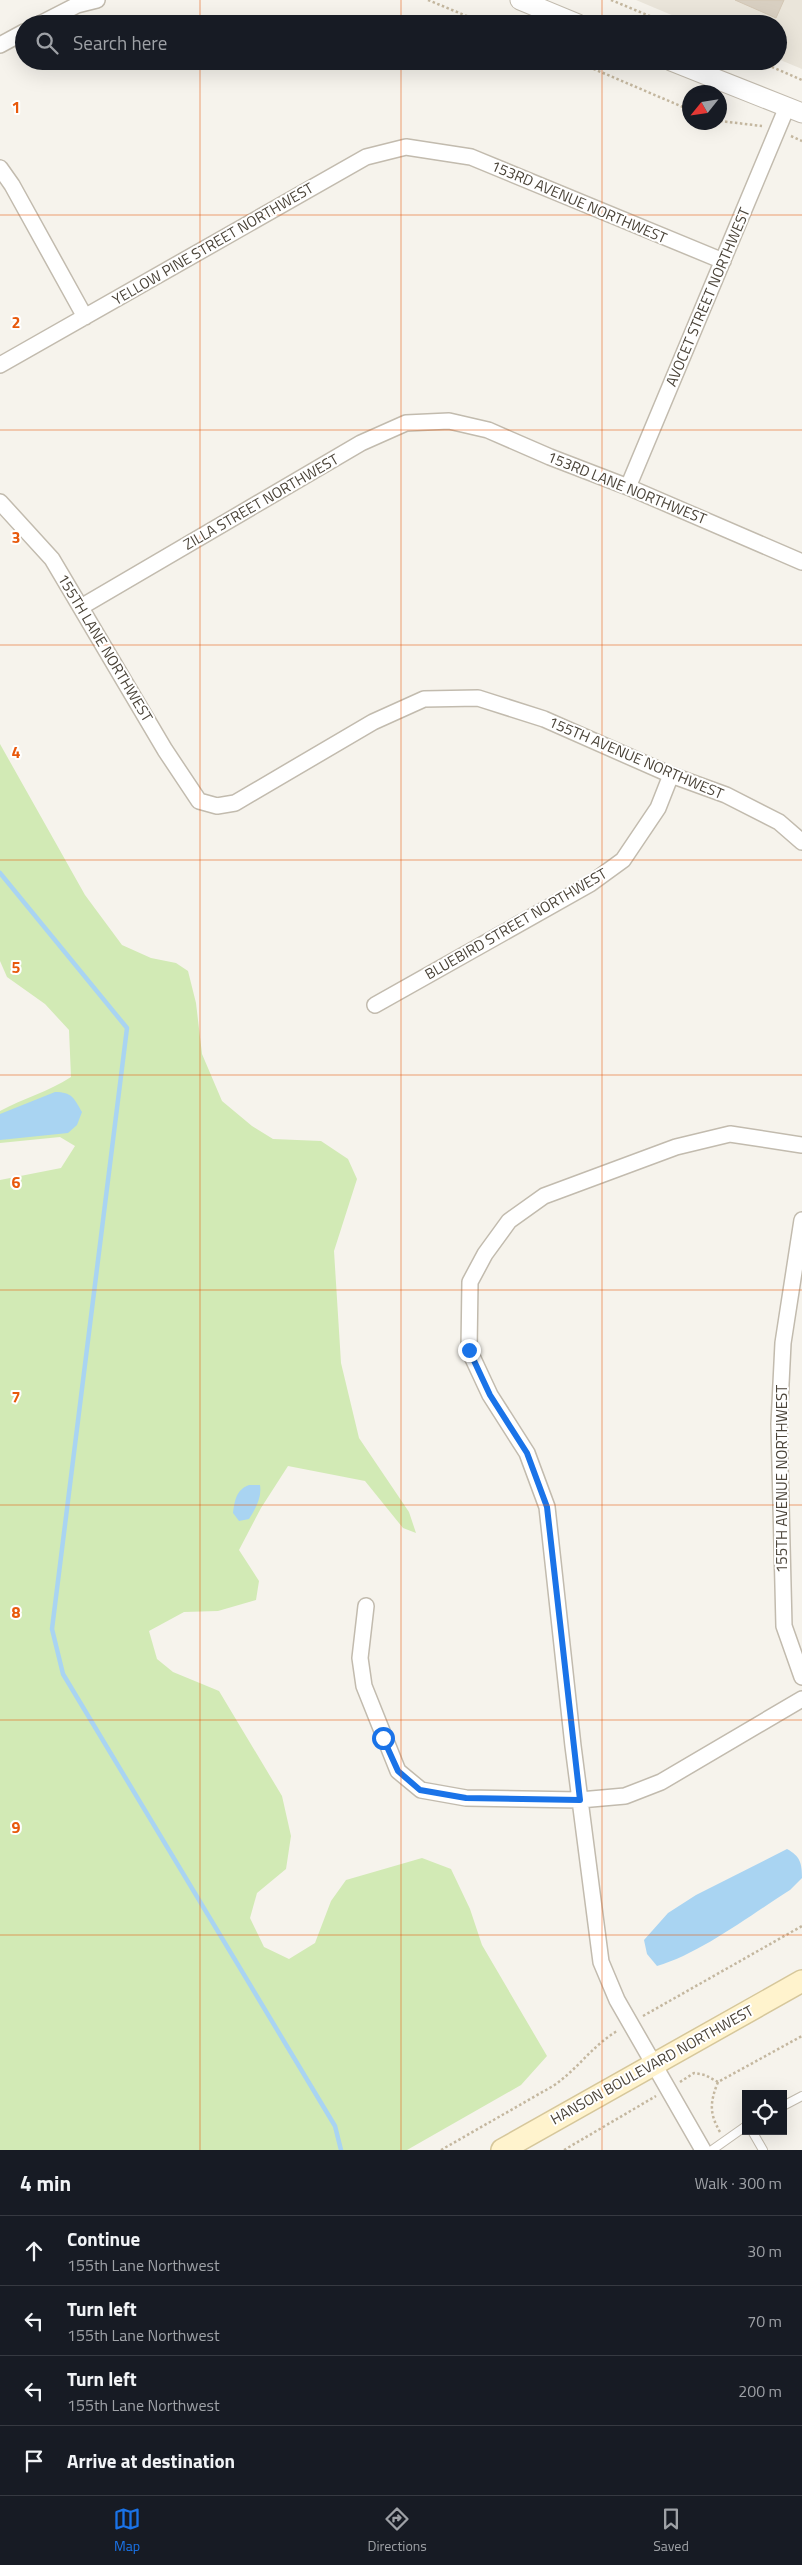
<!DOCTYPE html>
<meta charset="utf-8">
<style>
:root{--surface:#171b24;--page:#242831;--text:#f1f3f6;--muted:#9ea1a6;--line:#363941;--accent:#1a73e8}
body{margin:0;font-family:"Titillium Web",sans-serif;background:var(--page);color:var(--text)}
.controls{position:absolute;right:15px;bottom:15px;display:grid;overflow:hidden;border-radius:0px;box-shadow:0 5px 20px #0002}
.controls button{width:45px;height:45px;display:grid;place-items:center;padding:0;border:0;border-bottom:1px solid var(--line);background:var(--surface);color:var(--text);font:25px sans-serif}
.compass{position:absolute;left:682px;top:85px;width:45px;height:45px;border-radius:50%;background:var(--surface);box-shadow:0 5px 20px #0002;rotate:240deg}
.stop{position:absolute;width:15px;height:15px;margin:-11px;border:4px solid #1a73e8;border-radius:50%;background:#fff}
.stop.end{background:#1a73e8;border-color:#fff;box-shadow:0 1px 5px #0008}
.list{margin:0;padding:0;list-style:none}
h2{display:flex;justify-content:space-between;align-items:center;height:65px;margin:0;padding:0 20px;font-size:21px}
h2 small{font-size:16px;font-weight:400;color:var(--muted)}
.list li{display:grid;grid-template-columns:32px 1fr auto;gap:15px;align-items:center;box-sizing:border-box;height:70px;padding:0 20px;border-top:1px solid var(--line)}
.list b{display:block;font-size:19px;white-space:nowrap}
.list p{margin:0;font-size:16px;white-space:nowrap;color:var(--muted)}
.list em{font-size:16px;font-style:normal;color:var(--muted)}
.icon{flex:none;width:28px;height:28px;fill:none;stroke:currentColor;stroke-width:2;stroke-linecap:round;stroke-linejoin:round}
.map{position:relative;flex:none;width:802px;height:2150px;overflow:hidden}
.search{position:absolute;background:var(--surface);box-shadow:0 5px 20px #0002;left:15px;right:15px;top:15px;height:55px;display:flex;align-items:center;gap:12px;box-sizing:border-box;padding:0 18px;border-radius:28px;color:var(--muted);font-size:19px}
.sheet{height:345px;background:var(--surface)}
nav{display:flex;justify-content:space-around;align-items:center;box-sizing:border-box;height:70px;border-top:1px solid var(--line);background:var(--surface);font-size:14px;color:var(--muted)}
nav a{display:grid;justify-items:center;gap:2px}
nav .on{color:var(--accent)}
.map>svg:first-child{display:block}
.residential{fill:#eae5da}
.green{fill:#d2eab5}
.water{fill:#a9d4f2}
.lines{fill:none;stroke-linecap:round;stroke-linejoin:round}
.stream{stroke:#a9d4f2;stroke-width:4.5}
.building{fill:#d8cfc1;stroke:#d3c7b4}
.service-casing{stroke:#c2bbae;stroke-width:10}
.minor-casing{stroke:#c2bbae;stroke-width:18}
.tertiary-casing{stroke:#c2bbae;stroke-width:21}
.secondary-casing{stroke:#d6c79b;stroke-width:24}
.path{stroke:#c4b79f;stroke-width:2.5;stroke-dasharray:2.5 2.5;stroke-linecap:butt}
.service{stroke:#fff;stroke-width:8}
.minor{stroke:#fff;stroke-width:15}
.tertiary{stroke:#fff;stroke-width:19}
.secondary{stroke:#fff3cd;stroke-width:21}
.route{stroke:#1a73e8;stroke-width:6}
.grid{fill:none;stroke:#e8590c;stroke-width:1;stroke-opacity:0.55}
.labels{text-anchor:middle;stroke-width:4;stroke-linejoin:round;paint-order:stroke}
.street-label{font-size:15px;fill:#4b4439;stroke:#fff}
.grid-label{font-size:16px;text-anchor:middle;font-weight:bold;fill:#e8590c;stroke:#fff;stroke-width:4;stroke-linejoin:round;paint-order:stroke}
</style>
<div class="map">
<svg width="802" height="2150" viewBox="0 0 802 2150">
<rect width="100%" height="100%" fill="#f6f3ec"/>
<!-- residential -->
<path class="residential" d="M636 0H802V69L778 59V24H693Z"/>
<!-- green -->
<path class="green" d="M0 744 85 895 122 945 151 958 176 963 188 971 196 1003 202 1054 222 1101 252 1126 273 1139 321 1141 348 1159 357 1179 334 1251 341 1363 359 1438 409 1512 416 1533 403 1528 365 1481 288 1466 261 1508 239 1550 259 1581 256 1600 218 1611 184 1612 149 1631 157 1659 173 1672 219 1691 282 1796 291 1836 286 1869 257 1893 250 1918 264 1947 289 1959 315 1943 331 1901 346 1880 422 1858 451 1869 470 1909 482 1945 547 2056 521 2085 407 2150H0V1180L61 1168 75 1146 60 1137 0 1143V1111C24 1098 48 1092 71 1077L69 1030 45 1004 7 977 0 961Z"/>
<!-- water -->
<path class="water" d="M55 1092C72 1092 74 1098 82 1112L77 1125 68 1133 0 1140V1114Z
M249 1485H260C262 1497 256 1508 249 1519L239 1521 233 1513C235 1500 236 1490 249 1485Z
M787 1849C800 1856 802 1863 802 1878L790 1890C752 1914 700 1954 657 1966L647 1954 644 1940 668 1913 696 1895Z"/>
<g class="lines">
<!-- stream -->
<path class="stream" d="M0 873 127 1028 52 1629 63 1674 335 2126 341 2150"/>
</g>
<!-- building -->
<path class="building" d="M735 0H784L776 18Z"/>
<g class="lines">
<defs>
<path id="service" d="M783 2106 802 2096
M752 2131 763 2150
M712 2150 746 2126"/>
<path id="minor" d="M40 24 77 5 97 0
M0 45 24 32
M0 168 12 185 85 317
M0 365 366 157 406 147 471 157 723 261
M628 487 787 107
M0 502 52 559 165 750 199 801 217 806 235 803 373 722 424 699 478 698 544 719 671 775 726 795 779 822 802 842
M81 607 361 443 406 423 449 421 488 430 550 457 628 487 802 562
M375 1005 590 884 623 860 658 808 671 775
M802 1220 783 1343 779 1424 784 1626 802 1677
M366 1606 360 1658 364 1686 398 1771 421 1790 466 1798 580 1800 625 1796 661 1782 802 1699
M703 2150 617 2000 601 1962 573 1746 547 1507 527 1453 490 1395 469 1350 470 1282 485 1254 509 1221 544 1196 676 1147 730 1134 802 1145"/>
<path id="tertiary" d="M520 0 578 24
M671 61 802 113"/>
<path id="secondary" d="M502 2150 802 1981"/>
</defs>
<!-- service casing -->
<use href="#service" class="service-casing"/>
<!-- minor casing -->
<use href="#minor" class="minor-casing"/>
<!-- tertiary casing -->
<use href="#tertiary" class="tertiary-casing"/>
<!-- secondary casing -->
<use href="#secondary" class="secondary-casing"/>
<!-- path -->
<path class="path" d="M428 0 486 24
M611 0 669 24
M575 61 690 110
M758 61 802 80
M720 121 762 126
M791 136 802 141
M643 2016 802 1926
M680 2082 694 2073 705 2075 718 2082 802 2036
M718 2082C710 2102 709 2113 720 2132
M441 2150 553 2086C577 2070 592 2046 617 2031
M564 2150 656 2096"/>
<!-- service -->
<use href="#service" class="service"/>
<!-- minor -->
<use href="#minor" class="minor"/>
<!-- tertiary -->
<use href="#tertiary" class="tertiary"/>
<!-- secondary -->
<use href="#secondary" class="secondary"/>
</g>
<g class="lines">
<!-- route -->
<path class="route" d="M383 1738 398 1771 420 1790 466 1798 580 1800 547 1507 527 1453 490 1395 469 1350"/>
</g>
<!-- grid -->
<path class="grid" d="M200 0V24M401 0V24M602 0V24M200 61V2150M401 61V2150M602 61V2150M0 215H802M0 430H802M0 645H802M0 860H802M0 1075H802M0 1290H802M0 1505H802M0 1720H802M0 1935H802"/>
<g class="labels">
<!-- street labels -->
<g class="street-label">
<text transform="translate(579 202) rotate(23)" y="5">153RD AVENUE NORTHWEST</text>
<text transform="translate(213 244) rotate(-30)" y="5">YELLOW PINE STREET NORTHWEST</text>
<text transform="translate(708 297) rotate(-67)" y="5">AVOCET STREET NORTHWEST</text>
<text transform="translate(627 488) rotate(22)" y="5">153RD LANE NORTHWEST</text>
<text transform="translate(261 502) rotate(-30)" y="5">ZILLA STREET NORTHWEST</text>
<text transform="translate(105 648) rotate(59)" y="5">155TH LANE NORTHWEST</text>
<text transform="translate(636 758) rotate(23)" y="5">155TH AVENUE NORTHWEST</text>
<text transform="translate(516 924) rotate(-30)" y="5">BLUEBIRD STREET NORTHWEST</text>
<text transform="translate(782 1479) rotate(-90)" y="5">155TH AVENUE NORTHWEST</text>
<text transform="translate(652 2065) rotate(-29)" y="5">HANSON BOULEVARD NORTHWEST</text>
</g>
</g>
<g class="grid-label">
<text x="16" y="113">1</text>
<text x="16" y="328">2</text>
<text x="16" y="543">3</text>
<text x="16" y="758">4</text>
<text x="16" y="973">5</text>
<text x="16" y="1188">6</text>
<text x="16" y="1403">7</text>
<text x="16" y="1618">8</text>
<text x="16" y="1833">9</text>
</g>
</svg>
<div class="controls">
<button><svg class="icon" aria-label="locate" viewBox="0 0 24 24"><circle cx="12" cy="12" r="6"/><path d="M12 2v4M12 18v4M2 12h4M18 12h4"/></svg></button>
</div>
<svg class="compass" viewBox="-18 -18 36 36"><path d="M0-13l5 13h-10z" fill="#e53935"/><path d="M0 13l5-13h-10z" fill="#9ea1a6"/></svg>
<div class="stop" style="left:383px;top:1738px"></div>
<div class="stop end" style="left:469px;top:1350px"></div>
<div class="search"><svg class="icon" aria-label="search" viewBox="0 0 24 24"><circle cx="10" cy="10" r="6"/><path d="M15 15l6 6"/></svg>Search here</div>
</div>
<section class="sheet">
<h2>4 min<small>Walk · 300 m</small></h2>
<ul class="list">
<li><svg class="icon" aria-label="ahead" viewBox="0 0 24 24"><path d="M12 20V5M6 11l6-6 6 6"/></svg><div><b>Continue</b><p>155th Lane Northwest</p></div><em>30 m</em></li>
<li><svg class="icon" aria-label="left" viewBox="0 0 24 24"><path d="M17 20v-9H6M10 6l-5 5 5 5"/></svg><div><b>Turn left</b><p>155th Lane Northwest</p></div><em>70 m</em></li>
<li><svg class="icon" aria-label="left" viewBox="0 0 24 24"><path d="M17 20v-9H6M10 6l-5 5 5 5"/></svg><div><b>Turn left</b><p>155th Lane Northwest</p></div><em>200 m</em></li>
<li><svg class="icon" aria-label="arrive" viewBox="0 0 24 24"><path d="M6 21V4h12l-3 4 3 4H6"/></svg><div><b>Arrive at destination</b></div></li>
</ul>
</section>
<nav>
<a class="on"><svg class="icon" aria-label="map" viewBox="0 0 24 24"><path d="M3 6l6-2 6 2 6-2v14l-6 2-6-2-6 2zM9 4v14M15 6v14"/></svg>Map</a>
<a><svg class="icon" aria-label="directions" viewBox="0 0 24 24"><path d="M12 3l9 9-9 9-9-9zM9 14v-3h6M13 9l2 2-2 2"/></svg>Directions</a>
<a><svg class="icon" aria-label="saved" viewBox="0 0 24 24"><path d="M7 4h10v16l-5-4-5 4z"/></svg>Saved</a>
</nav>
